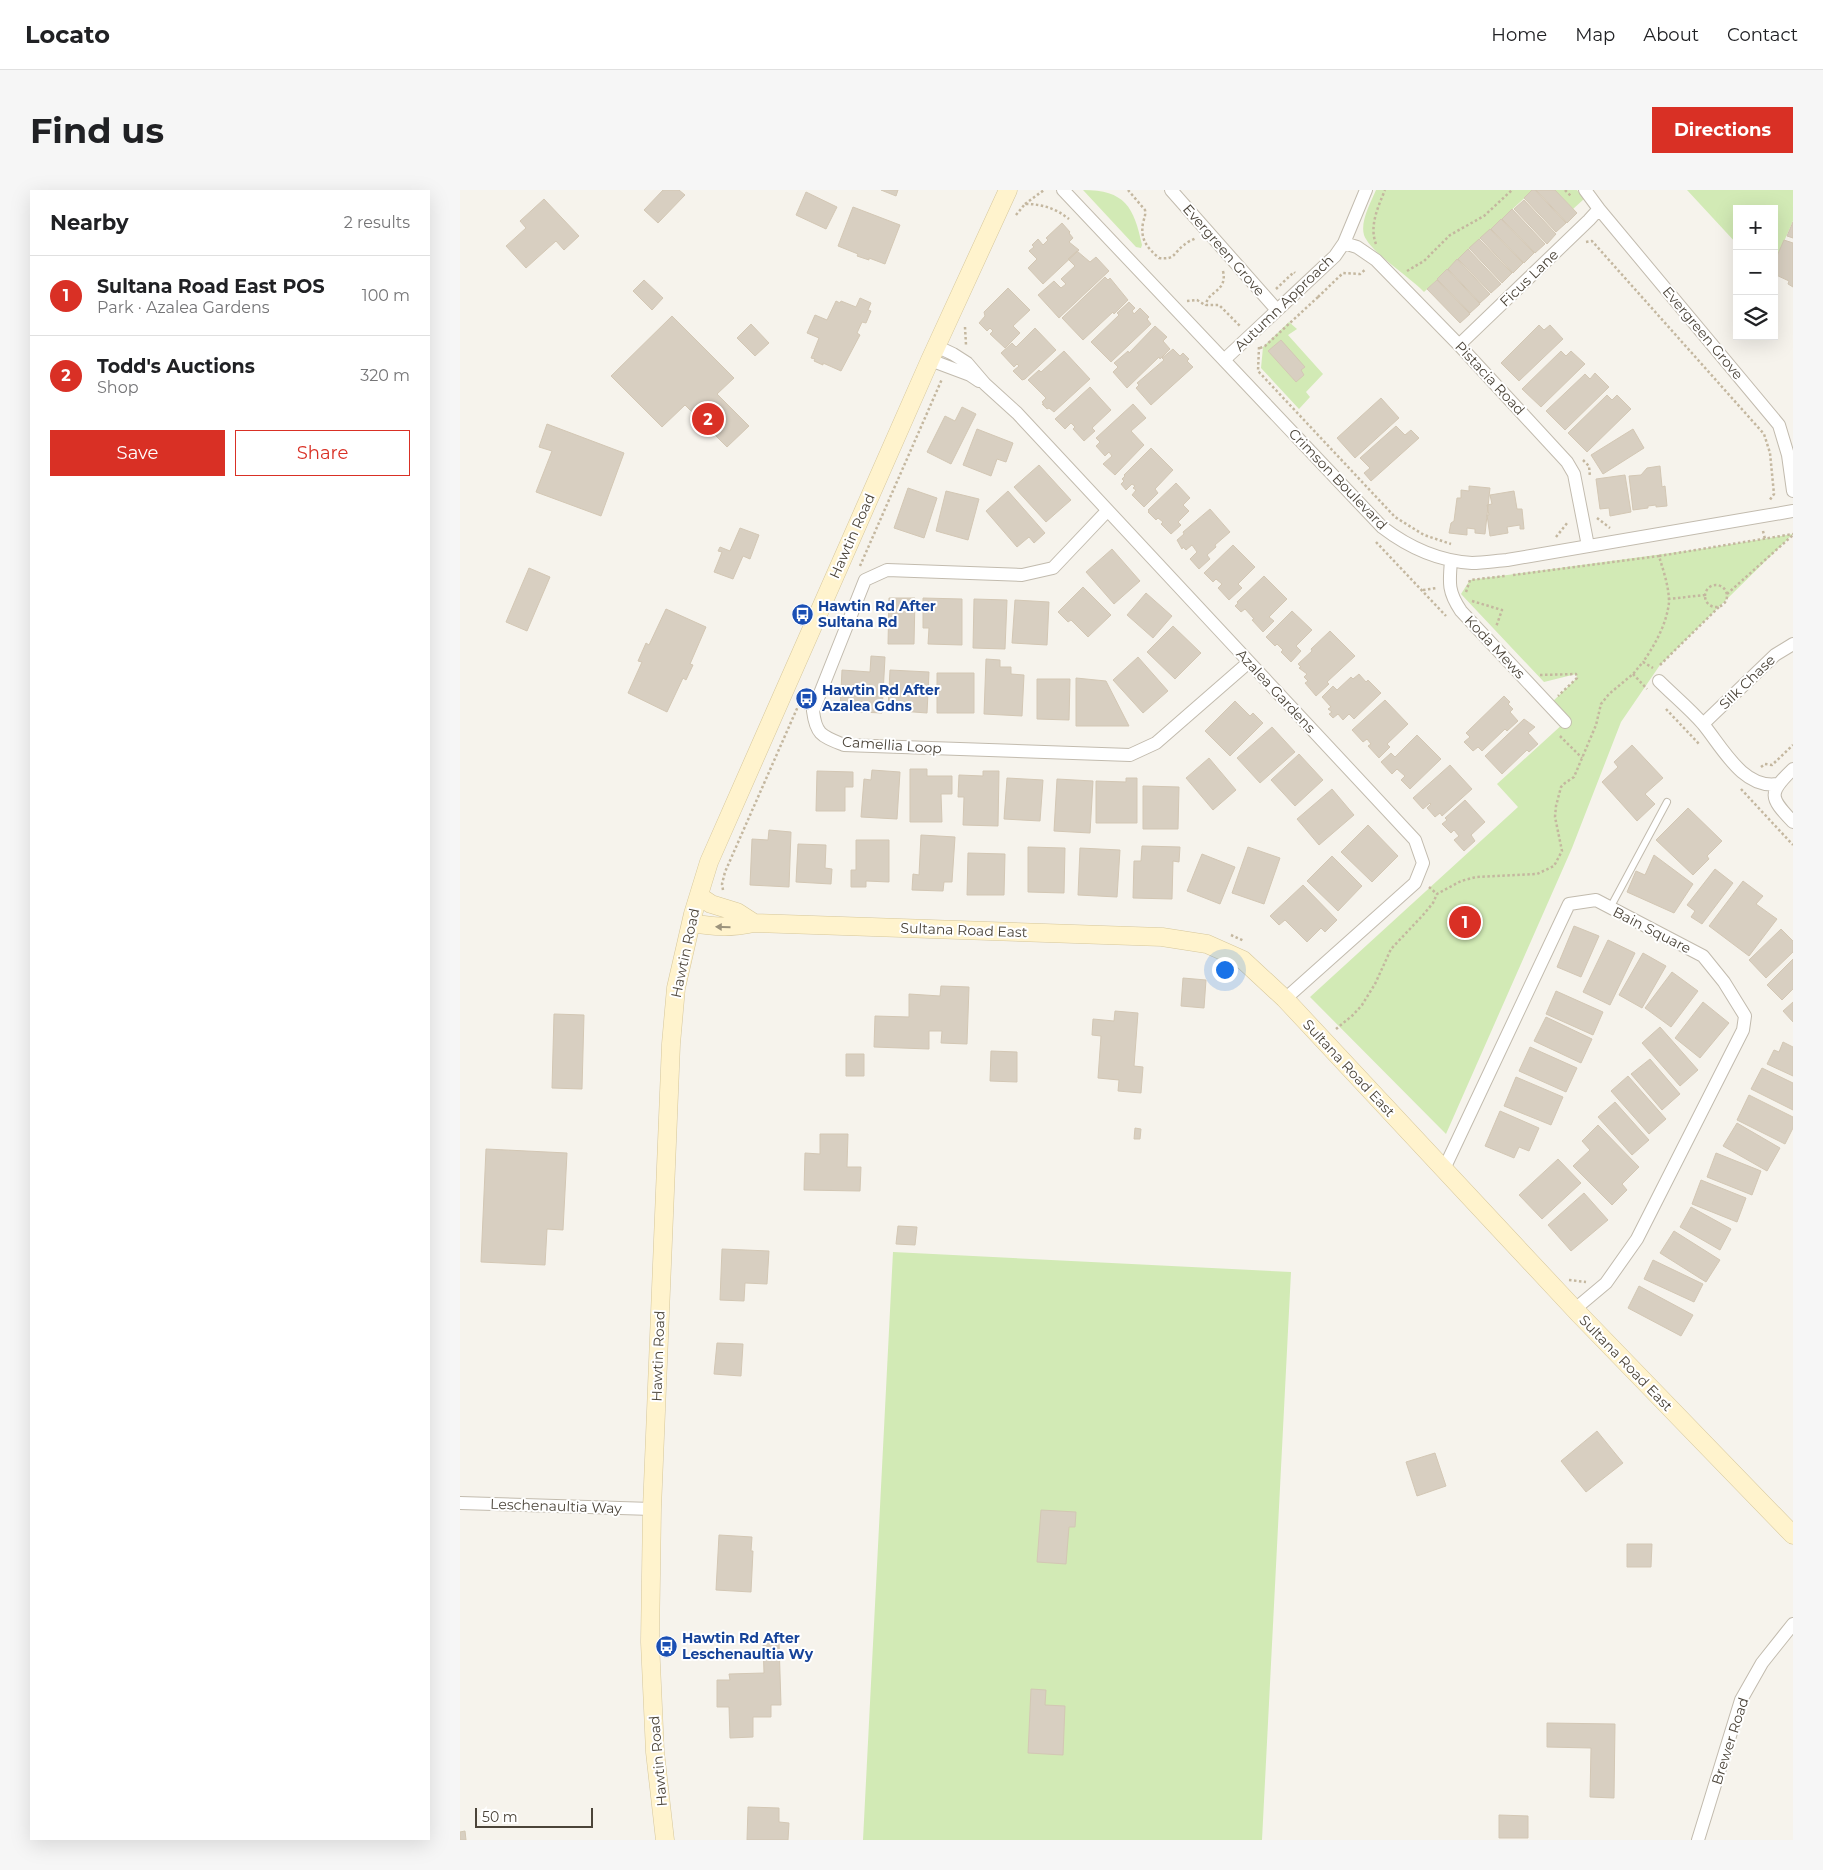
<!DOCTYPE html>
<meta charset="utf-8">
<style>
:root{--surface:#fff;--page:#f6f6f6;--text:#202124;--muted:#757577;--line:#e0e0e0;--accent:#d93025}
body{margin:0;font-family:Montserrat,sans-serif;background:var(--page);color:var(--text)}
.controls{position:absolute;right:15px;top:15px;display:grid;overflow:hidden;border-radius:0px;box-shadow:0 5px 20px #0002}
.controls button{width:45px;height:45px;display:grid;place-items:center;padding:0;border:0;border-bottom:1px solid var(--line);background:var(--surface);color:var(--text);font:25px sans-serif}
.scale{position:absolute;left:15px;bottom:12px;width:118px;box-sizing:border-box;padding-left:5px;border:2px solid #4b4439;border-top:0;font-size:14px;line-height:18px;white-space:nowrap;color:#4b4439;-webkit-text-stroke:4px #fff;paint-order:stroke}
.you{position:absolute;left:764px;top:779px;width:18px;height:18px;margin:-12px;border:4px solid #fff;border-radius:50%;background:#1a73e8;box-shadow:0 0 0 8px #1a73e833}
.badge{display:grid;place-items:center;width:32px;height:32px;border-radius:50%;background:var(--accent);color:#fff;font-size:16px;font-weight:700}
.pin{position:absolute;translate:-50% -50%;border:2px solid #fff;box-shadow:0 1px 5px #0006}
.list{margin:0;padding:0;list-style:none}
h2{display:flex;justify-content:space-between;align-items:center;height:65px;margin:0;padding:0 20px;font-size:21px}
h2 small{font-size:16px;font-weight:400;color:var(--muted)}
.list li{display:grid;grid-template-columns:32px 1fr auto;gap:15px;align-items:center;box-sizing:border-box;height:80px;padding:0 20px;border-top:1px solid var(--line)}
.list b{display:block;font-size:19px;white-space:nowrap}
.list p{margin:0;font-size:16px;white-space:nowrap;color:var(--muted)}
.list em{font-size:16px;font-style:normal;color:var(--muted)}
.actions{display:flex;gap:10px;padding:15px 20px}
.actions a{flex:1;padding:11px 0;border:1px solid var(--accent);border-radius:0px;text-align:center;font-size:18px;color:var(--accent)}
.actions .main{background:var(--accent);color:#fff}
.icon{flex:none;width:28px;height:28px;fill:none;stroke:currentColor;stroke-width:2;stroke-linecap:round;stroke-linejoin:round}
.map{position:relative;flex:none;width:1333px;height:1650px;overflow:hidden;border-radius:0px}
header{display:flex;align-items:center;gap:30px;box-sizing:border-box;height:70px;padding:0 25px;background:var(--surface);border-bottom:1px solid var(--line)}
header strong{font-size:24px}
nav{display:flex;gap:28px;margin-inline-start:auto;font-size:18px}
.intro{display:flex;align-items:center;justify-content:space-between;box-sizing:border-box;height:120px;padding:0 30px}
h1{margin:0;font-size:35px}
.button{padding:12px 22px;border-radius:0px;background:var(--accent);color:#fff;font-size:18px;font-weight:700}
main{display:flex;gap:30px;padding:0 30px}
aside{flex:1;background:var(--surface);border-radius:0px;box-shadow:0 5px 20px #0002}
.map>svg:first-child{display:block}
.green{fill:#d2eab5}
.building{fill:#d8cfc1;stroke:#d3c7b4}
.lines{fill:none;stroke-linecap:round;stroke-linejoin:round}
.lane-casing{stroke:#c2bbae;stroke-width:8}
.street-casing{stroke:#c2bbae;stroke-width:14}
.secondary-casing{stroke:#d6c79b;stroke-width:19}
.path{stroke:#c4b79f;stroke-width:2.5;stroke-dasharray:2.5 2.5;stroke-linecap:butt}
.lane{stroke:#fff;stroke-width:6}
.street{stroke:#fff;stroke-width:12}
.secondary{stroke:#fff3cd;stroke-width:18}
.oneway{fill:#9c937c}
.labels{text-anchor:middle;stroke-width:4;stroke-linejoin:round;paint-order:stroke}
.street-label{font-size:14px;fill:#4b4439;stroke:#fff}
.transit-label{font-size:14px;font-weight:bold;fill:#164399;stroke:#fff;text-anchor:start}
</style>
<header>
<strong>Locato</strong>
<nav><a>Home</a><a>Map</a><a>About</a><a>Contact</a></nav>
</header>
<div class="intro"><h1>Find us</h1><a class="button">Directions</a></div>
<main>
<aside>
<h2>Nearby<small>2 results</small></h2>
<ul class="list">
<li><span class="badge">1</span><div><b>Sultana Road East POS</b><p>Park · Azalea Gardens</p></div><em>100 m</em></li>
<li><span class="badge">2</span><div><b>Todd's Auctions</b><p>Shop</p></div><em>320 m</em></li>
</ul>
<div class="actions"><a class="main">Save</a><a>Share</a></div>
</aside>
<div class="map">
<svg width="1333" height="1650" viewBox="0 0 1333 1650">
<rect width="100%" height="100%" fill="#f6f3ec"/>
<!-- green -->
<path class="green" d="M623 0C665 0 674 17 682 55L681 58 676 57Z
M916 0H1073L964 102C950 87 910 62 904 45 900 31 911 12 916 0Z
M1095 0H1117L1124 9 1113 19Z
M1227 0H1333V31L1314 74V19H1277V54Z
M829 132 837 139 828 145 863 184 846 202 850 207 839 219 801 178 803 157Z
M1333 344 1200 475 1161 532 1112 658 986 944 850 807 1058 617 1037 594 1105 532 1089 515 1117 488 1116 484 1084 492 1001 404 1010 390 1248 358Z
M433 1062 831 1082 802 1650H403Z"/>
<!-- building -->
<path class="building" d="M203 0H219L225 5 198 33 184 20Z
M421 0H438L436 6Z
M1072 0H1075L1106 33 1096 42 1064 8Z
M1076 0H1095L1117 23 1107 33Z
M346 2 377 17 366 39 336 25Z
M84 9 119 46 104 60 96 51 66 78 46 56 66 38 60 31Z
M1064 10 1096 44 1087 54 1054 19Z
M393 17 440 35 425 74 409 68V70L397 66 398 64 378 56Z
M1052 19 1085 54 1075 63 1042 29Z
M1041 29 1074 63 1064 73 1031 39Z
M1333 32V48L1327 46Z
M602 33 610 42 609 43 613 48 609 52 619 60 583 94 568 78 577 69 569 61 574 57 572 55 578 49 583 55 588 50 586 48Z
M1030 39 1063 73 1053 83 1020 48Z
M1019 49 1052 83 1042 93 1009 58Z
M1324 50 1333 53V97L1328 94 1329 91 1314 84V73Z
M1008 59 1041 94 1031 103 998 69Z
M617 61 630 72 636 67 649 81 599 128 578 105 594 91 601 98 606 94 601 89 615 76 608 69Z
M997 69 1030 104 1020 113 988 79Z
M987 79 1020 114 1010 123 977 89Z
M645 87 648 90 650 88 668 110 654 124 653 122 623 150 602 128Z
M184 90 203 108 192 120 173 101Z
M977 90 1010 124 1000 133 967 99Z
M548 98 570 120 553 136 560 143 545 158 530 144 533 141 530 138 527 141 519 133 525 126 524 122Z
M400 108 411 113 408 120 411 121 406 133 402 132 397 143 400 145 381 181 363 173V175L354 171 355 169 351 168 359 148 347 143 355 125 367 130 376 111 380 113 381 111 396 117Z
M669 112 675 118 672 121 674 124 680 118 689 127 687 129 691 134 651 172 631 152 659 125 657 123Z
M212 126 274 188 257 204 289 236 267 257 225 215 202 237 151 186Z
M291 134 309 153 295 166 277 148Z
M1079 135 1084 140 1090 135 1103 149 1059 191 1041 173Z
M695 136 707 147 703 151 710 159 700 169 699 167 667 198 653 182 658 177 654 173 668 161 669 163Z
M575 138 596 160 565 189 562 190 553 181 559 176 557 174 554 177 541 163 552 153 556 157Z
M821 150 845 177 841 180 844 185 836 192 808 161Z
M713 159 720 166 723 163 729 169 727 171 733 177 691 215 676 198 679 195 677 193 704 170 702 168Z
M604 161 630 189 594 222 589 218 587 219 582 214H584L582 212 586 208 568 190 579 180 581 182Z
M1101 161 1106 166 1111 161 1125 174 1081 217 1062 199Z
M1135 183 1149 197 1105 240 1086 221 1125 184 1130 189Z
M630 197 651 220 632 238 635 241 624 251 613 239 615 237 611 233 605 239 595 229Z
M1147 205 1152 210 1157 205 1171 219 1127 262 1108 243Z
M921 208 939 228 895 268 877 248Z
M673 214 686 228 671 241 684 255 655 285 643 274 652 266 649 262 645 266 636 256 640 252 636 248Z
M502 217 516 224 491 274 467 262 485 226 495 231Z
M87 234 164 263 141 326 76 302 92 261 79 257Z
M936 236 945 245 951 240 959 248 911 291 904 283 910 278 900 268Z
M517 239 553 253 546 272 537 269 531 286 503 275Z
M1173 239 1184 258 1143 284 1131 265Z
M691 258 713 280 695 299 698 303 684 317 672 305 676 300 673 298 675 296 672 294 666 300 661 294 664 291 662 289 665 286 664 285Z
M579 275 611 310 586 332 554 297Z
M1200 276 1202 297 1205 296 1207 316 1196 317V315L1188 316V318L1173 320 1169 286 1181 285 1187 278Z
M1165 285 1171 322 1150 326 1149 318 1140 319 1136 289Z
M716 293 730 308 723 315 729 321 718 332 721 335 711 344 701 334 703 332 698 328 696 330 688 322 689 321 688 320Z
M1009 296 1030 298 1025 344 1015 343V339L1007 338V345L989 343 991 333 994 331 997 308H1001V300L1009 301Z
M448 298 477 308 464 348 434 338Z
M486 301 519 309 508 350 476 341Z
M548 301 585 343 574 353 569 347 557 357 526 321Z
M1054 301 1057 319H1062L1064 339H1060V335L1047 337 1048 343 1030 346 1027 325H1029L1027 315 1032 314 1030 305Z
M750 319 770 342 755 355 756 357 747 365 750 369 739 379 730 369 737 362 732 355 726 360 723 357 722 359 717 350 724 344 723 342Z
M280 338 299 345 290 369 283 366 273 389 254 382 262 362 258 361 260 357 270 361Z
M773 355 795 377 778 394 782 398 769 410 758 398 762 394 756 389 753 392 744 383Z
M652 359 680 391 654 414 626 382Z
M69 378 90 387 67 441 46 432Z
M804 386 827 409 809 427 814 431 803 442 792 430 794 429 785 419 781 422 775 416 778 413 777 412Z
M623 397 651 425 628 447 611 430 608 432 598 422Z
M686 403 712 426 693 448 667 425Z
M429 408H455L454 454H428Z
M463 408 502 409V455L468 454 469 438H463Z
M514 409 547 410 545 459 513 458Z
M555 410 589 412 587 455 552 453Z
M206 419 246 437 230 474 233 475 226 490 223 488 207 522 168 503 182 472 178 471 186 453 189 455Z
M832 421 852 440 836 456 841 461 831 472 821 462 823 460 817 454 815 456 806 447Z
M713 436 741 463 715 489 687 462Z
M870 441 895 466 867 492 869 494 856 506 845 493 848 491 844 487 847 484 839 478 841 477 838 474 852 461 851 459Z
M411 466 425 467 422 523 380 521 382 480 410 482Z
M678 467 708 501 683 523 653 490Z
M526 469 540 470V477H551V484L564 485 562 526 524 524Z
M430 480 469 482 467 523 428 520Z
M477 483H514V523H477Z
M899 484 906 492 908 490 921 503 894 529 889 524 883 530 878 524 873 528 869 524 872 522 868 519 871 517 862 507 873 496 877 500 891 487 893 489Z
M616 488 646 491 669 536H616Z
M577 489H610L609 530 577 529Z
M1044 506 1050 512 1048 514 1053 519 1050 522 1058 531 1047 541 1045 539 1022 561 1018 557 1013 561 1004 552 1010 547 1006 543Z
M925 510 948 534 927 554 930 557 919 568 908 556 911 554 907 549 903 552 892 540Z
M775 511 790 526 793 523 803 533 770 566 745 541Z
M1064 529 1075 537 1068 543 1078 554 1069 562 1067 560 1042 584 1025 566Z
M812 537 835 562 800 593 777 568Z
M957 545 981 569 950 599 941 590 945 586 937 579 932 584 921 572 931 563 935 567Z
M1172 555 1203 588 1185 604 1195 614 1177 631 1142 592 1158 577 1154 572Z
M839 564 863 590 835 616 811 590Z
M749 568 776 600 753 620 726 588Z
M990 575 1012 599 982 626 980 623 975 627 967 618 971 614 970 613 963 619 953 608Z
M450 579H467V586H492V604H481L482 632H450Z
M412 580 440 582 437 629 401 627 404 589 411 590Z
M357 581 393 582V597H385V621H356Z
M523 581H539L538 636 503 635 504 607H498L499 585 523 586Z
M547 588 583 590 580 631 544 629Z
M666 588H677V633H636V591L666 592Z
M597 589 633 591 630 643 594 641Z
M683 596 719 597 718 639H683Z
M872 599 894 625 859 655 837 629Z
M1005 610 1025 632 1011 645 1015 651 1004 661 994 650 999 646 994 640 991 643 982 634 987 630 985 628Z
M1228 618 1262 651 1247 666 1249 669 1233 685 1196 650Z
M908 635 938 666 912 692 881 662Z
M309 640 331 642 329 697 290 695 292 649 308 650Z
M461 645 495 647 492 692H484L483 701 452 700 453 684 459 685Z
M396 650H429V692L406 691V697H391V680H396Z
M338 654 366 655 365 678 372 679 371 694 336 692Z
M682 656 720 657 719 672 713 671 712 709 673 708 674 671H681Z
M568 657 605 658 604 703 568 702Z
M788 657 820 668 804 714 772 703Z
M620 658 660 660 657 707 618 705Z
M508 663 545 664 544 705H507Z
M742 664 775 677 760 714 727 701Z
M1194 665 1233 694 1214 723 1167 702 1176 681 1185 685Z
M872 666 902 696 878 721 847 691Z
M1255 679 1273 693 1242 734 1231 727 1235 721 1227 715Z
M1283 691 1303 706 1296 714 1317 729 1289 766 1249 736Z
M843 695 877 730 865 742 861 738 847 752 825 730 819 735 810 726Z
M1114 736 1139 746 1121 787 1097 777Z
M1321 739 1333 751V762L1306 788 1289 770Z
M1148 750 1175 763 1150 815 1123 802Z
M1183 763 1206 776 1182 818 1159 805Z
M1333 769V799L1322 810 1307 795Z
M1212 782 1238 801 1211 837 1185 818Z
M723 788 746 790 744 818 721 816Z
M481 796 509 797 507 854 481 853 482 841H469V859L414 857 415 826 449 827V804L480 806Z
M1096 801 1143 822 1133 845 1086 824Z
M1243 812 1269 833 1240 868 1215 848Z
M1333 812V832L1323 821Z
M655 821 678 823 674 876 683 877 681 903 658 901 659 890 638 888 641 846 632 845 633 829 654 831Z
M94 824 124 825 122 899 92 898Z
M1086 827 1132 849 1121 873 1074 851Z
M1200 837 1238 880 1220 896 1182 853Z
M1323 852 1333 857V886L1307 874 1314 860 1319 862Z
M1070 857 1117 878 1106 902 1059 881Z
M531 861 557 862V892L530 891Z
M386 864H404V886H386Z
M1190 869 1220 904 1202 920 1171 884Z
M1302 878 1333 893V920L1291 899Z
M1168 886 1206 929 1189 944 1151 901Z
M1056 887 1103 907 1091 935 1044 916Z
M1289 905 1333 927V938L1325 954 1277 930Z
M1155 912 1189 950 1172 965 1138 927Z
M1040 921 1079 938 1069 961 1059 957 1054 968 1025 956Z
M1277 933 1320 958 1307 981 1263 956Z
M1138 935 1179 977 1162 994 1167 1000 1152 1015 1113 976 1130 960 1122 951Z
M675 938 681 939 680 949H674Z
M360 944H388L387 977H401L400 1001 344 1000 345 963 360 964Z
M26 959 107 963 103 1040 87 1039 85 1075 21 1072Z
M1256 963 1301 981 1292 1005 1247 987Z
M1098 969 1121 993 1082 1029 1059 1005Z
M1241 990 1286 1008 1277 1032 1232 1014Z
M1124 1003 1148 1030 1111 1061 1088 1035Z
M1231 1017 1271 1039 1260 1060 1220 1037Z
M438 1036 457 1037 455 1055 436 1054Z
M1214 1041 1260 1070 1246 1092 1200 1063Z
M262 1059 309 1061 307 1094 285 1093 284 1111 260 1110Z
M1193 1070 1243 1094 1234 1112 1184 1089Z
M1179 1096 1233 1125 1221 1146 1168 1118Z
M257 1153 283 1154 281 1186 254 1184Z
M1137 1241 1163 1273 1126 1302 1101 1271Z
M975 1263 986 1296 957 1306 946 1272Z
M581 1320 616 1322 615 1337H609L606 1374 577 1372Z
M259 1345 292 1347 291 1361H293L291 1402 256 1400Z
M1167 1354H1192L1191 1377H1167Z
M303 1452H319L321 1515H311V1527H293V1547L270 1548 269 1517H257V1490H270L269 1484 304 1483Z
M571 1499 586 1500 585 1515 605 1516 603 1565 568 1563Z
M1087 1533 1155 1534 1154 1608 1130 1607 1131 1558 1087 1557Z
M288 1617 319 1618V1632L329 1633 328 1650H287Z
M1039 1625 1068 1626V1648H1039Z
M5 1641 6 1650H0V1642Z"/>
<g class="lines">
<defs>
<path id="lane" d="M1150 718 1207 612"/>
<path id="street" d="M603 0 922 337C948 357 979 371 1012 373 1023 373 1035 371 1047 370L1333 321
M711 0 817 120
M1125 0 1139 19 1319 235 1328 265 1333 301
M884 53 897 57 916 70 999 155 1107 272 1114 284 1128 356
M999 155 1129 30 1139 19
M478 157 493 164 507 173 525 194 557 223 955 650 963 673 955 693 825 809
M470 170 510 185 519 191
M764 170 875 66 884 53 906 0
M647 321 593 378 562 385 427 380 405 390 353 521C356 545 362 546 384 555L670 565 696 553 789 472
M991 371C989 393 988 402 1001 421L1105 532
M1199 491C1213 505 1230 519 1243 534 1262 557 1283 599 1317 594
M1243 534 1315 465 1333 454
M1333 579C1308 603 1309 607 1333 632
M984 979 1109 714 1136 710 1243 766 1264 792 1285 826 1283 840 1177 1049 1146 1093 1115 1119
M0 1313 192 1319
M1238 1650 1281 1510 1302 1473 1333 1434"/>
<path id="secondary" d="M239 706 251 714 277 722 294 733
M231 733C254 737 271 738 294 733L702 747 747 754 783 770 825 809 1119 1124 1333 1345
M205 1650 195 1562 190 1452 192 1319 211 854 216 798 233 724 249 672 470 170 548 0"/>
</defs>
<!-- lane casing -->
<use href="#lane" class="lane-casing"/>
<!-- street casing -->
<use href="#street" class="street-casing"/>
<!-- secondary casing -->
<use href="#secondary" class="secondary-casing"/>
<!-- path -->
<path class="path" d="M668 0 685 20C686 25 684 28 683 33 680 49 687 58 699 68 716 70 713 63 724 55 727 52 732 50 736 48
M1105 0 1111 6
M565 14 584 0
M556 25 565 14C582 14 595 18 609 29
M1126 52 1132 51 1304 244 1310 263 1314 304 1309 311
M916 54C909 36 918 17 925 0
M763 81C768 102 747 101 746 115H759L780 136
M947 81 964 71 990 45 1024 26 1052 0
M816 99 834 82 835 83
M858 107 883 83 900 84 906 79
M727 111 737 110 745 115
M505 137 506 155
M799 157 798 181 935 327 964 345 991 354
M800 158 805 156 858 107
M1123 270 1129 276 1130 287
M1137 328 1150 338
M1303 341 1305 349
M1096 347 1108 332
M916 352 986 426
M1199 366 1333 344
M400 376 482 189
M1053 385 1199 366C1203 380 1209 396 1209 412 1207 433 1195 455 1183 472
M1245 406a11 11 0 1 1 22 0a11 11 0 1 1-22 0Z
M963 400 977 398
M1006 402 1010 390 1045 386
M1267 404 1333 345
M1208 409 1245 405
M1012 411 1042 420 1036 437
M1200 475 1260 416
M1173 484 1187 499
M1080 485 1116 484 1117 488 1098 506
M1206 519 1240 555
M1100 546 1122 568
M1301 577 1305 574 1312 575 1333 555
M1281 599 1333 655
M969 697 977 704
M263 700 262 694 265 682 339 514
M771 745 784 751
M876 839 893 825 902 815 915 794 931 759 963 725 973 713 977 704 1001 691 1016 687 1077 684 1094 676 1102 661 1095 627 1096 616 1101 597 1105 593 1114 587 1136 535 1141 514 1149 504 1173 484 1183 472 1193 478
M1109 1090 1126 1092"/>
<!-- lane -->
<use href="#lane" class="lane"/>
<!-- street -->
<use href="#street" class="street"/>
<!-- secondary -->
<use href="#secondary" class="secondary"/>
</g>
<!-- one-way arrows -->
<defs><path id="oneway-solid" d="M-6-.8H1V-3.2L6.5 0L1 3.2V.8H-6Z" transform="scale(1.25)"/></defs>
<use class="oneway" href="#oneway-solid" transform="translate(263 737) rotate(-179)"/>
<!-- icons -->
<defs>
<symbol id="bus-disc" viewBox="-11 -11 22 22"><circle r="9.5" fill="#1a4fb4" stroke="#fff"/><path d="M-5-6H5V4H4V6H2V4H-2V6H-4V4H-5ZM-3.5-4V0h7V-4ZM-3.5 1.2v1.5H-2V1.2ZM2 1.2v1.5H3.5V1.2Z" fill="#fff"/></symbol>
</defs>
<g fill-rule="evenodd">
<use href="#bus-disc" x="330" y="412" width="25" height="25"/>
<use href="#bus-disc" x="334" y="496" width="25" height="25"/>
<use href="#bus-disc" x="194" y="1444" width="25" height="25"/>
</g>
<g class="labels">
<!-- street labels -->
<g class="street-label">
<text transform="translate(764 60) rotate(49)" y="5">Evergreen Grove</text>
<text transform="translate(1069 88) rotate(-44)" y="5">Ficus Lane</text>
<text transform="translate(824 113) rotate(-44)" y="5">Autumn Approach</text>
<text transform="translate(1243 143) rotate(50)" y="5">Evergreen Grove</text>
<text transform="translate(1030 188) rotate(47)" y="5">Pistacia Road</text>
<text transform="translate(878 289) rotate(46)" y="5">Crimson Boulevard</text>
<text transform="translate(392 346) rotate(-66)" y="5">Hawtin Road</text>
<text transform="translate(1035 457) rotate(47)" y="5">Koda Mews</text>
<text transform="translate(1287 492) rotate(-44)" y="5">Silk Chase</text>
<text transform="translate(816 501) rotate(47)" y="5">Azalea Gardens</text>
<text transform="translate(432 555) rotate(4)" y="5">Camellia Loop</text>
<text transform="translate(504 740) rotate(2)" y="5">Sultana Road East</text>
<text transform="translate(1192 740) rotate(27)" y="5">Bain Square</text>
<text transform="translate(225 763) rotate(-78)" y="5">Hawtin Road</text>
<text transform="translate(889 878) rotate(47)" y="5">Sultana Road East</text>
<text transform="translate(198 1166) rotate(-88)" y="5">Hawtin Road</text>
<text transform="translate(1166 1173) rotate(46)" y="5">Sultana Road East</text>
<text transform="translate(96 1316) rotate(2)" y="5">Leschenaultia Way</text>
<text transform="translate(1270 1551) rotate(-72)" y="5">Brewer Road</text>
<text transform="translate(198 1571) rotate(-95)" y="5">Hawtin Road</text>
</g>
<!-- transit labels -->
<g class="transit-label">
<text x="358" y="421">Hawtin Rd After<tspan x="358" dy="16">Sultana Rd</tspan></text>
<text x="362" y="505">Hawtin Rd After<tspan x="362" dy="16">Azalea Gdns</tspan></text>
<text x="222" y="1453">Hawtin Rd After<tspan x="222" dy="16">Leschenaultia Wy</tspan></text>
</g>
</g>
</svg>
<div class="controls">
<button>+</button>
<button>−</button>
<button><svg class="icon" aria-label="layers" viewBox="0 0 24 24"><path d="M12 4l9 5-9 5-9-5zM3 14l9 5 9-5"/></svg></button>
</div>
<div class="scale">50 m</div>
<div class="you"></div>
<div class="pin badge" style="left:1005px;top:732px">1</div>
<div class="pin badge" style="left:248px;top:229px">2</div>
</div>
</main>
